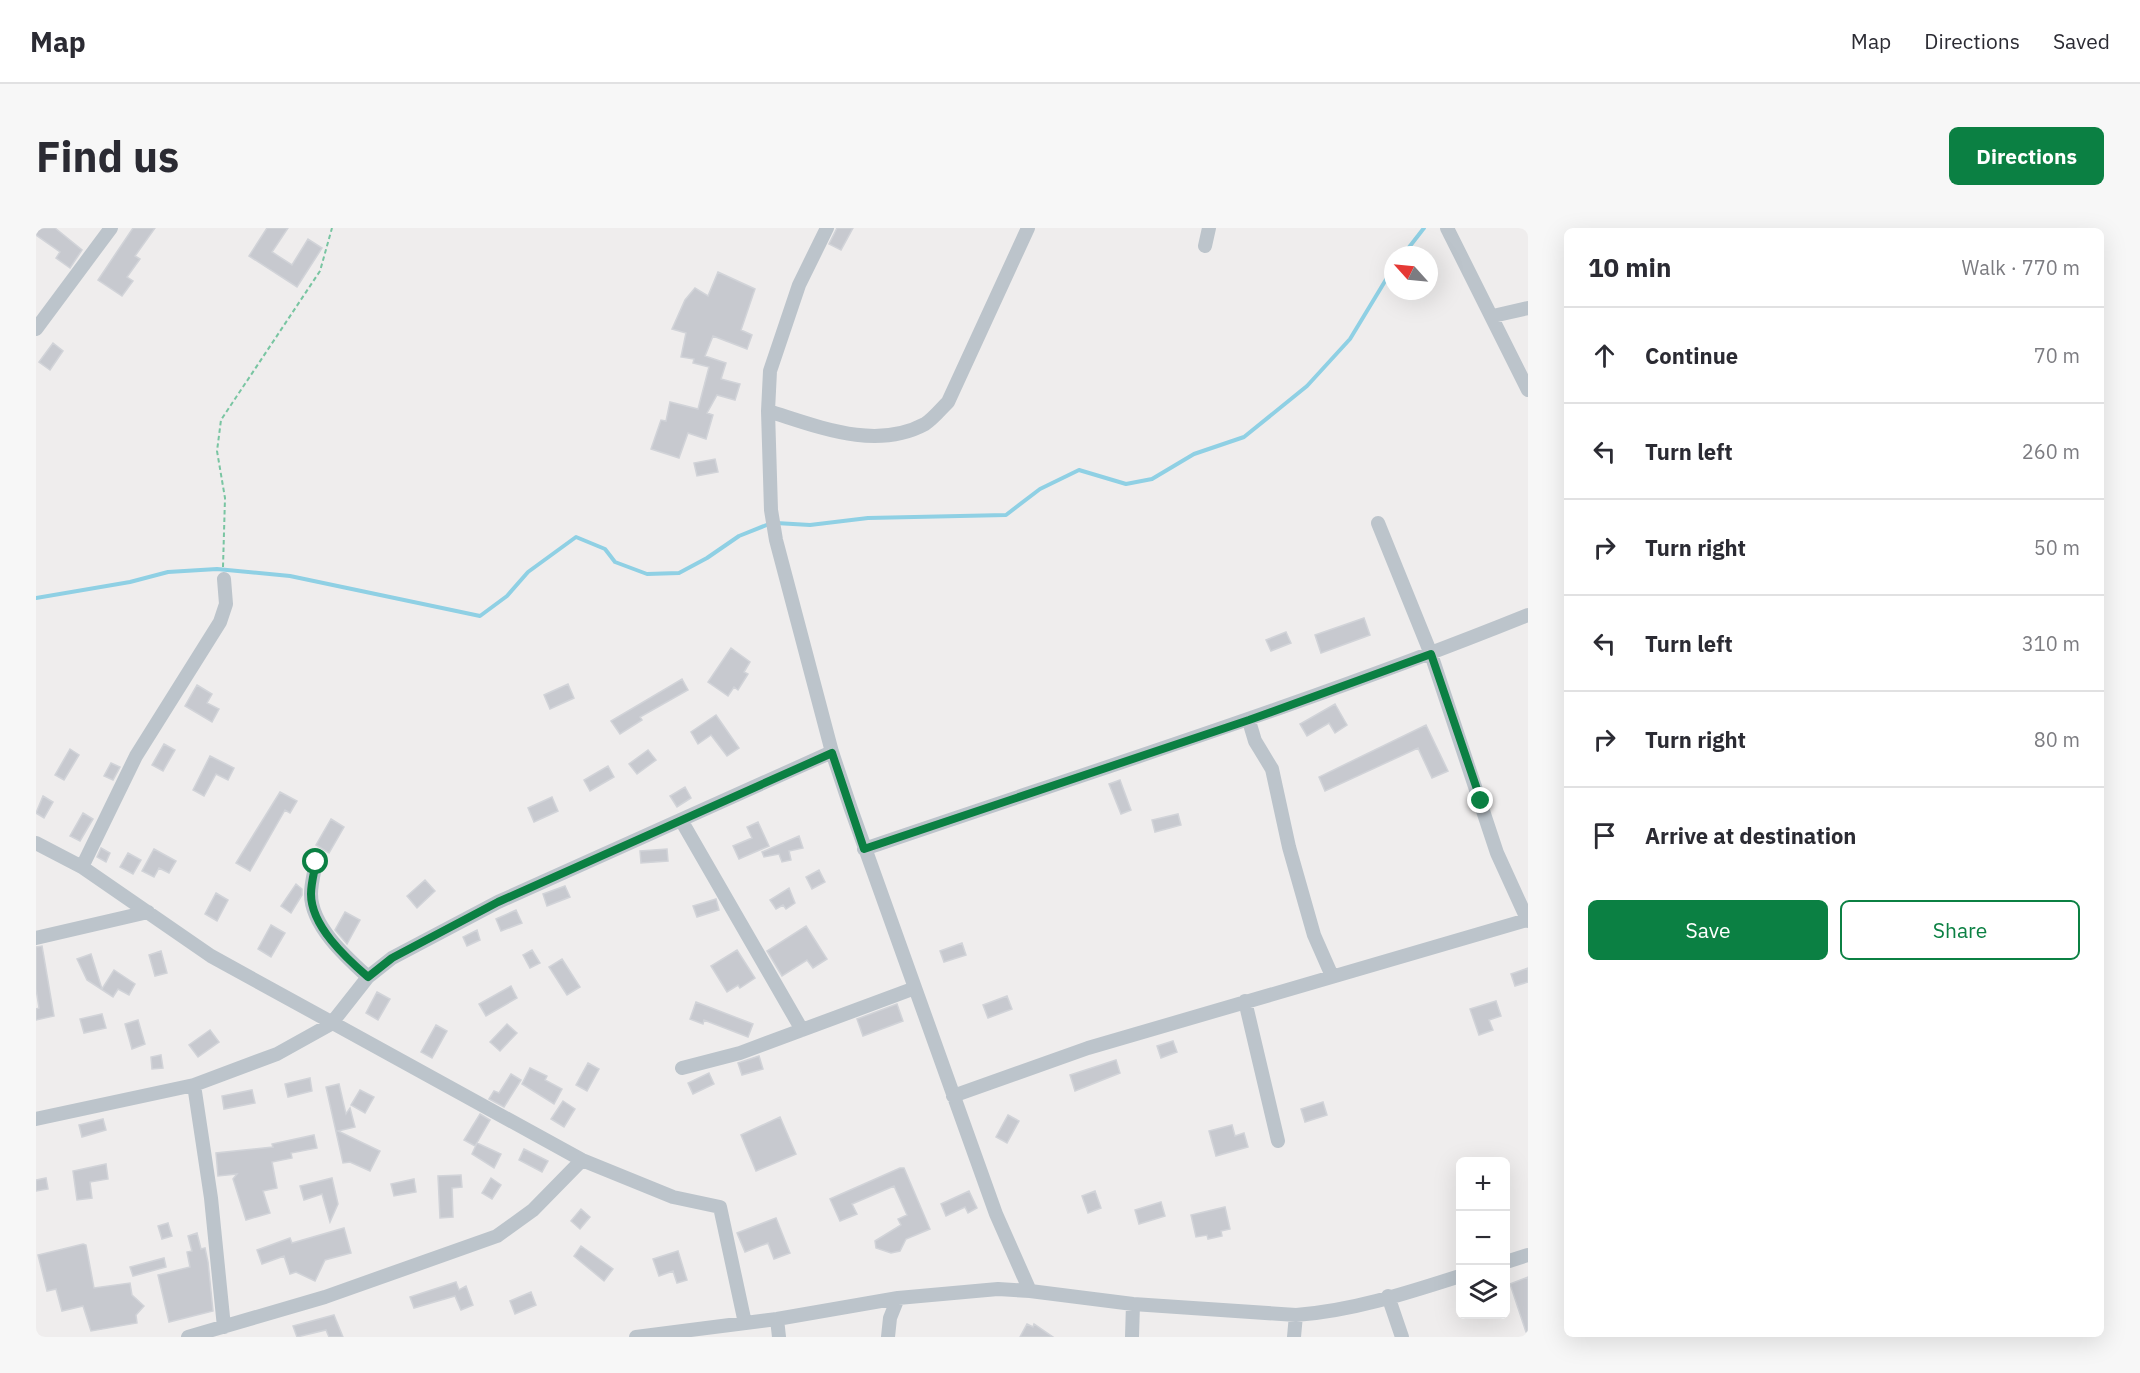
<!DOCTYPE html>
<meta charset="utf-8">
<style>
:root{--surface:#fff;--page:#f7f7f7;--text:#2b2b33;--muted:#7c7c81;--line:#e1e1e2;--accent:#0b8043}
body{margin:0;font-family:"IBM Plex Sans",sans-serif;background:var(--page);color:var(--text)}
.controls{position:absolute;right:18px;bottom:18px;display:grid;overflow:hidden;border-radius:9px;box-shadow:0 6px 24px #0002}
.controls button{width:54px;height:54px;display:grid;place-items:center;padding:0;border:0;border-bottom:2px solid var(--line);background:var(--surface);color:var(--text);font:30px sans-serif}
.compass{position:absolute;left:1348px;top:18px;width:54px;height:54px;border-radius:50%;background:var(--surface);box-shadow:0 6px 24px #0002;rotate:297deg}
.stop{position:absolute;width:18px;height:18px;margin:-14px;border:4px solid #0b8043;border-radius:50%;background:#fff}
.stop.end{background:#0b8043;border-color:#fff;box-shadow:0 2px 6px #0008}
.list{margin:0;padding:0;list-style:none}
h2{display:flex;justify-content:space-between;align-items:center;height:78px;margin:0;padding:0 24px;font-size:26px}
h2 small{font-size:20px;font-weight:400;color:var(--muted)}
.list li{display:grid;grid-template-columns:39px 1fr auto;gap:18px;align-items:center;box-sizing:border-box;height:96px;padding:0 24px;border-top:2px solid var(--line)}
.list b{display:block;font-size:22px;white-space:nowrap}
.list em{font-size:20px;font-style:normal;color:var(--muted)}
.actions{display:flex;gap:12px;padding:18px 24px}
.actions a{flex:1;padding:14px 0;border:2px solid var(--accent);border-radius:9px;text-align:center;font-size:21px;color:var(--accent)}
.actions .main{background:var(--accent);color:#fff}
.icon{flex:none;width:33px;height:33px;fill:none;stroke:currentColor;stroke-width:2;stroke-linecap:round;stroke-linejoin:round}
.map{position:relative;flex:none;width:1492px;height:1109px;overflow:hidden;border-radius:9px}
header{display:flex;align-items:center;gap:36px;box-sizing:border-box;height:84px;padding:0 30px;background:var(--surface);border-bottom:2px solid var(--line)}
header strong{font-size:28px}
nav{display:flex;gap:33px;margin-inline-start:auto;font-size:21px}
.intro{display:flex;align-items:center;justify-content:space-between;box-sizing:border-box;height:144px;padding:0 36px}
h1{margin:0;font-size:42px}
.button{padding:15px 27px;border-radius:9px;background:var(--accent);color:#fff;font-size:21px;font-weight:700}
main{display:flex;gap:36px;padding:0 36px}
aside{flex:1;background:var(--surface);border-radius:9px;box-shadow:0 6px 24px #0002}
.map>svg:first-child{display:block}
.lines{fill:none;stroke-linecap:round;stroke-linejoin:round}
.stream{stroke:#8fd0e4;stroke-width:4}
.building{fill:#c7c9cf;stroke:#d1d3d8;stroke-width:1.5}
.path{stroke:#79c5a2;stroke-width:2;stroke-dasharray:4.5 3;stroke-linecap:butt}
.street{stroke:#bcc4cb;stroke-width:14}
.route{stroke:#0b8043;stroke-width:8}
</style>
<header>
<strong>Map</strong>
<nav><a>Map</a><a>Directions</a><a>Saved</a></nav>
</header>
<div class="intro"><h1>Find us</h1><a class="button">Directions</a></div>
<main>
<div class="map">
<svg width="1492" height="1109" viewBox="0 0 1492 1109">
<rect width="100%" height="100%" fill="#efeded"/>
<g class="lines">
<!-- stream -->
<path class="stream" d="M1367 27 1388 0
M740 295 774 297 832 290 970 287 1004 261 1043 242 1090 256 1116 251 1158 226 1208 209 1271 158 1314 111 1357 40
M0 370 94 354 132 344 181 341 254 348 444 388 471 368 492 344 540 309 569 321 579 334 611 346 643 345 671 330 703 308 733 296"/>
</g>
<!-- building -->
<path class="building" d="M0 0H19L46 22 34 40 20 30 24 24 0 7Z
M97 0H119L99 28 104 31 91 49 97 53 86 68 62 52Z
M231 0H252L236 24 256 37 272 11 286 20 261 59 213 28Z
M801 0H817L805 22 793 16Z
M682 44 719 61 705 102 716 107 711 121 677 108 669 128 690 135 685 151 704 156 699 172 681 167 671 185 677 187 670 211 652 205 643 230 615 221 625 192 630 193 634 174 662 181 673 139 657 135 658 131 645 129 650 105 636 101 649 72 659 60 672 68Z
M17 115 27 123 14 142 3 134Z
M679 231 682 244 661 248 658 235Z
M1328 390 1334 407 1285 425 1279 407Z
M1250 404 1255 415 1235 423 1230 412Z
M695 420 714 434 708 444 712 446 702 462 698 459 692 468 672 454Z
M646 451 652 462 604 489 606 492 584 506 575 493Z
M532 456 538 470 514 481 508 467Z
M161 457 176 466 171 475 183 481 176 494 149 478Z
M1299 476 1311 497 1299 505 1293 495 1271 508 1264 496Z
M680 487 703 520 691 528 675 507 662 516 655 504Z
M1390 497 1412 543 1396 550 1382 520 1289 563 1283 549Z
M128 516 139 522 127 543 116 537Z
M34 521 43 527 28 552 19 547Z
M612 522 620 532 601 546 593 536Z
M174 528 198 540 192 552 180 546 168 568 157 562Z
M75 535 84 539 77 552 68 548Z
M572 538 578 549 554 563 548 552Z
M1084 552 1095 582 1085 586 1073 556Z
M649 559 655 570 641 579 634 568Z
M244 564 261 573 254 585 249 582 214 643 200 635Z
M7 568 17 574 8 590 0 585Z
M516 569 522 583 498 594 492 580Z
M47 585 57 591 44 613 34 608Z
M1142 586 1145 597 1119 604 1116 592Z
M295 591 308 599 293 625 280 617Z
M722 594 733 618 703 631 697 618 716 610 711 599Z
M763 608 767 620 753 623 755 632 746 634 743 626 728 629 726 624Z
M65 620 74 625 70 634 61 629Z
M118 621 140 633 133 645 123 640 118 649 106 643Z
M631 621 632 633 605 635 604 623Z
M92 625 105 632 97 646 84 639Z
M783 642 789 654 776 661 770 649Z
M389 652 399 663 381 680 371 668Z
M260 656 266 661V667L255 685 245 678Z
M529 658 534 669 511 678 507 666Z
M753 660 759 675 750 681 747 677 740 681 734 672Z
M180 665 192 672 181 693 169 686Z
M680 671 683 682 661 689 657 678Z
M480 682 486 695 465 703 460 691Z
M309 684 324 692 311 716 299 702Z
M235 697 249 705 235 729 222 721Z
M770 698 791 731 777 740 771 732 746 748 731 723Z
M441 702 444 712 431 718 427 709Z
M926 715 930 727 908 734 904 723Z
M6 718 18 788 0 792V781L3 780 0 761V719Z
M496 722 504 735 494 740 487 727Z
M701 722 719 750 704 760 702 757 691 764 675 738Z
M125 723 131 745 119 748 113 727Z
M55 726 66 761 78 742 99 756 93 767 82 761 77 769 51 752 41 731Z
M526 731 544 759 531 767 513 739Z
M1492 740V754L1479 758 1475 746Z
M475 758 481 770 450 788 443 776Z
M341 764 354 771 342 792 330 785Z
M971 768 976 781 952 790 947 777Z
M1460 773 1465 788 1453 792 1457 802 1443 807 1434 781Z
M660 774 717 796 712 809 668 792 667 796 654 791Z
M861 776 867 793 827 808 821 791Z
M66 786 70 800 48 805 44 791Z
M102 792 109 816 96 821 89 796Z
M471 796 481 805 464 823 454 814Z
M400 797 411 803 396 830 385 824Z
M174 802 183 814 162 829 153 817Z
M1137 813 1141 824 1125 830 1121 818Z
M125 827 127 840 116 841 115 829Z
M723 828 727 841 706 847 702 835Z
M1080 832 1084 845 1039 863 1034 847Z
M552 835 563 841 551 863 540 857Z
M494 840 511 848 509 852 526 861 518 876 486 856Z
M673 845 678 856 657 866 652 855Z
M475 846 485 852 468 879 453 871 458 863 463 865Z
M274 850 276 863 252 869 249 856Z
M303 856 310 886 314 880 319 899 302 903 344 923 334 943 314 934 307 935 290 859Z
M216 862 219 875 188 881 186 868Z
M324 862 338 869 329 885 315 877Z
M527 873 539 881 528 899 515 891Z
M1287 874 1291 887 1269 894 1265 881Z
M444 886 454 892 439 918 428 912Z
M972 887 983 893 971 915 960 909Z
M744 889 760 926 720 943 705 907Z
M67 891 70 902 46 909 43 897Z
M1196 897 1199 908 1208 905 1212 919 1180 928 1173 903Z
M278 907 281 920 255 925 256 930 236 934 241 960 227 963 234 985 210 992 197 951 201 946 182 948 180 925 237 919 236 916Z
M441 915 465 926 458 940 436 926Z
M488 921 512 933 506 944 483 932Z
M70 936 72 951 54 954 56 970 41 972 37 943Z
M864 940H868L894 1001 870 1011 864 1023 855 1025 840 1020 839 1013 865 997 862 991 871 987 858 958 816 976 821 986 804 993 794 971Z
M425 947 426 959 416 960 417 989 404 990 402 948Z
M10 950 12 961 0 963V952Z
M296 950 302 976 294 994 286 966 268 972 264 958Z
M455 950 465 957 456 971 446 965Z
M378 951 380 964 358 968 355 956Z
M933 963 941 980 932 985 929 979 910 988 905 976Z
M1059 963 1065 980 1052 985 1046 968Z
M1125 974 1129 988 1103 996 1099 982Z
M1189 979 1194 1001 1185 1003 1186 1008 1172 1011 1171 1007 1160 1009 1155 987Z
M545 981 554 989 544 1001 535 993Z
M740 990 754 1025 738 1031 732 1015 709 1024 701 1005Z
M132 995 136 1008 126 1011 122 998Z
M308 1000 315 1025 289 1032 279 1053 260 1044 254 1046 248 1028 226 1036 221 1022 254 1010 256 1015Z
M161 1005 165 1021 169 1020 172 1034 177 1083 133 1094 122 1047 154 1039 151 1024 156 1023 152 1008Z
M47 1016 50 1017 58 1060 94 1055 96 1067 108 1078 100 1087 101 1095 55 1103 47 1078 26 1083 20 1061 11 1063 2 1027Z
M545 1018 577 1041 568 1053 538 1028Z
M642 1023 651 1052 641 1055 637 1043 623 1048 617 1031Z
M128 1030 130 1039 97 1048 94 1039Z
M1492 1049V1104H1490L1474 1056Z
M420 1054 423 1062 430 1058 437 1077 425 1082 419 1068 378 1080 374 1069Z
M495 1064 500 1077 479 1086 474 1073Z
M298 1087 307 1109H293L290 1102 261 1109 257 1098Z
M991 1096 997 1099 998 1096 1017 1109H984Z"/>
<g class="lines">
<!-- path -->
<path class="path" d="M187 339 189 270 181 223 185 192 284 43 296 0"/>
<!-- street -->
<path class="street" d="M791 0 763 57 734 143 732 183 735 282 740 312 796 524 815 581 960 986 994 1063
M1411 0 1492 162
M1169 18 1173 0
M1457 88 1492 80
M0 101 75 0
M732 183C781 198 839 223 889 196 897 191 905 181 912 174L992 0
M1342 295 1395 426 1461 625 1492 693
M1213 493 1219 513 1236 541 1253 619 1278 707 1296 748
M645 592 766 802
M0 615 46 639 175 728 546 932 637 969 684 979 709 1095
M828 621C1050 545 1274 475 1492 387
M280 634C278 645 275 656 275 666 275 698 311 730 332 749
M46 639 100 528 184 394 190 376 188 351
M0 710 112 684
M1209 773 1242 913
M646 840 704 825 879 760
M158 857 175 970 188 1099
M917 868 1052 820 1491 692
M0 891 158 857 241 826 295 796 332 749 356 730 462 674 796 524
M1470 1034 1492 1027
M1352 1068 1366 1109
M741 1091 743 1109
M152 1109 289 1069 461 1008 497 982 546 932
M600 1109 741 1091 862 1070 962 1061 994 1063 1097 1076 1260 1087C1316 1083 1371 1065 1424 1048
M852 1109 854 1090 862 1070
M1096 1109 1097 1076
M1258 1109 1260 1087"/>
</g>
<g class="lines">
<!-- route -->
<path class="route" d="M280 634C278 645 275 656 275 666 275 698 310 730 332 749L356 730 462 674 796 525 828 621 1213 492 1395 426 1445 573"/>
</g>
</svg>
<div class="controls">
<button>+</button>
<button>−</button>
<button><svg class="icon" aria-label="layers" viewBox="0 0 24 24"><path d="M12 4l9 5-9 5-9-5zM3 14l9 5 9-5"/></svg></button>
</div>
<svg class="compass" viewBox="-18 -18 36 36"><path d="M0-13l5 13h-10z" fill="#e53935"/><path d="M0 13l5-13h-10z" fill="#7c7c81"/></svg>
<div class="stop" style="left:280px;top:634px"></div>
<div class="stop end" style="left:1445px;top:573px"></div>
</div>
<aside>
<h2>10 min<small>Walk · 770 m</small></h2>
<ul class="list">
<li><svg class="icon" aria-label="ahead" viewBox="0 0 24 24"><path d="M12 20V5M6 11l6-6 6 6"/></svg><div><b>Continue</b></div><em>70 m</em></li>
<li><svg class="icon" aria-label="left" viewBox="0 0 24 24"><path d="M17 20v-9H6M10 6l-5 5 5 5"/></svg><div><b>Turn left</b></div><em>260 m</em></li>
<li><svg class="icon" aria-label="right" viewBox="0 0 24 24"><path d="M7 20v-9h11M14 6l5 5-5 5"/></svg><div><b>Turn right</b></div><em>50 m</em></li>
<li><svg class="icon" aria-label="left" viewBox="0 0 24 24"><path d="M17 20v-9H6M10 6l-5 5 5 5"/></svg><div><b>Turn left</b></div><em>310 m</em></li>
<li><svg class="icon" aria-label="right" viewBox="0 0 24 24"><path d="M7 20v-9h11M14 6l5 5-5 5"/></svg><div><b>Turn right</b></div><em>80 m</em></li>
<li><svg class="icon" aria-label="arrive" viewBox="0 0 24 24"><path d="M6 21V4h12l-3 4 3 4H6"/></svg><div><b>Arrive at destination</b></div></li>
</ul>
<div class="actions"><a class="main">Save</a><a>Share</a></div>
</aside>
</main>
